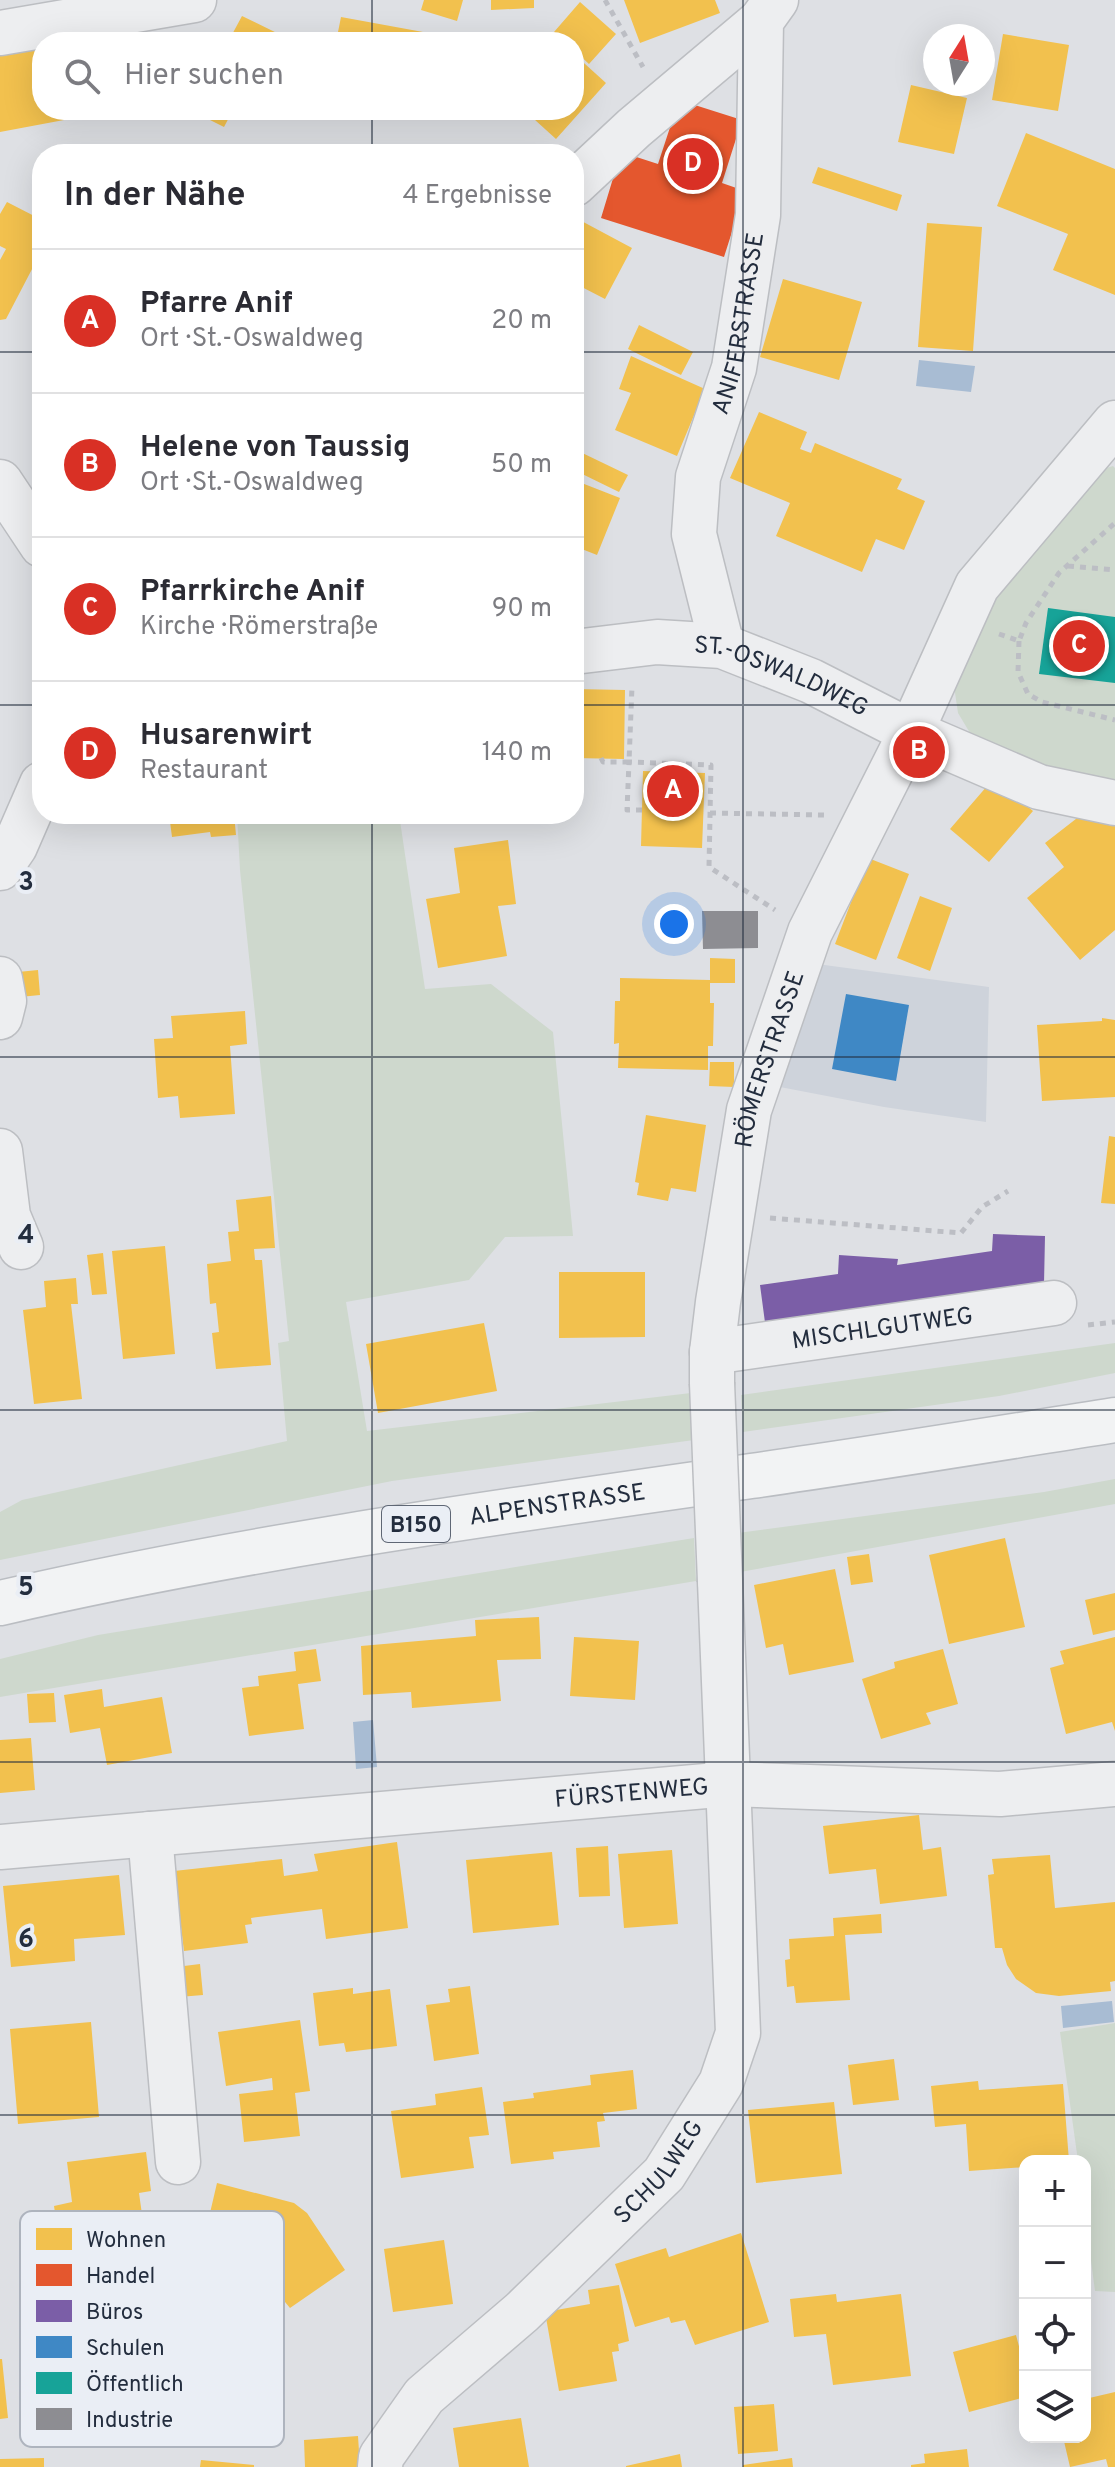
<!DOCTYPE html>
<html lang="de">
<meta charset="utf-8">
<style>
:root{--surface:#fff;--page:#f2f2f3;--text:#2b2b33;--muted:#7c7c81;--line:#e1e1e2;--accent:#d93025}
body{margin:0;font-family:Overpass,sans-serif;background:var(--page);color:var(--text)}
.controls{position:absolute;right:24px;bottom:24px;display:grid;overflow:hidden;border-radius:16px;box-shadow:0 8px 32px #0002}
.controls button{width:72px;height:72px;display:grid;place-items:center;padding:0;border:0;border-bottom:2px solid var(--line);background:var(--surface);color:var(--text);font:40px sans-serif}
.compass{position:absolute;left:923px;top:24px;width:72px;height:72px;border-radius:50%;background:var(--surface);box-shadow:0 8px 32px #0002;rotate:11deg}
.you{position:absolute;left:674px;top:924px;width:28px;height:28px;margin:-20px;border:6px solid #fff;border-radius:50%;background:#1a73e8;box-shadow:0 0 0 12px #1a73e833}
.badge{display:grid;place-items:center;width:52px;height:52px;border-radius:50%;background:var(--accent);color:#fff;font-size:26px;font-weight:700}
.pin{position:absolute;translate:-50% -50%;border:4px solid #fff;box-shadow:0 2px 8px #0006}
.list{margin:0;padding:0;list-style:none}
h2{display:flex;justify-content:space-between;align-items:center;height:104px;margin:0;padding:0 32px;font-size:34px}
h2 small{font-size:26px;font-weight:400;color:var(--muted)}
.list li{display:grid;grid-template-columns:52px 1fr auto;gap:24px;align-items:center;box-sizing:border-box;height:144px;padding:0 32px;border-top:2px solid var(--line)}
.list b{display:block;font-size:30px;white-space:nowrap}
.list p{margin:0;font-size:26px;white-space:nowrap;color:var(--muted)}
.list em{font-size:26px;font-style:normal;color:var(--muted)}
.icon{flex:none;width:44px;height:44px;fill:none;stroke:currentColor;stroke-width:2;stroke-linecap:round;stroke-linejoin:round}
.map{position:relative;flex:none;width:1115px;height:2467px;overflow:hidden}
.search{position:absolute;background:var(--surface);box-shadow:0 8px 32px #0002;left:32px;top:32px;width:552px;height:88px;display:flex;align-items:center;gap:20px;box-sizing:border-box;padding:0 28px;border-radius:32px;color:var(--muted);font-size:30px}
.panel{position:absolute;background:var(--surface);box-shadow:0 8px 32px #0002;left:32px;top:144px;width:552px;height:680px;border-radius:32px}
.map>svg:first-child{display:block}
.built{fill:#ced3db}
.green{fill:#ced8cd}
.water{fill:#a8bcd3}
.homes{fill:#f2c14e}
.shops{fill:#e4572e}
.offices{fill:#7b5ea7}
.schools{fill:#3f88c5}
.public{fill:#17a398}
.industry{fill:#8d8d92}
.lines{fill:none;stroke-linecap:round;stroke-linejoin:round}
.minor-casing{stroke:#bcbec2;stroke-width:47}
.major-casing{stroke:#babdc2;stroke-width:47}
.path{stroke:#bcbec4;stroke-width:5;stroke-dasharray:6 6;stroke-linecap:butt}
.minor{stroke:#edeef0;stroke-width:44}
.major{stroke:#f2f3f4;stroke-width:44}
.minor-bridge-casing{stroke:#bcbec2;stroke-width:47;stroke-linecap:butt}
.minor-bridge{stroke:#edeef0;stroke-width:44}
.grid{fill:none;stroke:#232d3e;stroke-width:2;stroke-opacity:0.55}
.labels{text-anchor:middle;stroke-width:8;stroke-linejoin:round;paint-order:stroke}
.shield{fill:#eaeef5;stroke:#5f6775;stroke-width:2}
.shield-label{font-size:22px;font-weight:bold;fill:#232d3e}
.street-label{font-size:24px;fill:#232d3e;stroke:#eaeef5}
.key{fill:#eaeef5;stroke:#aeb4be;stroke-width:2}
.key-label{font-size:22px;fill:#232d3e}
.grid-label{font-size:26px;text-anchor:middle;font-weight:bold;fill:#232d3e;stroke:#eaeef5;stroke-width:8;stroke-linejoin:round;paint-order:stroke}
</style>
<div class="map">
<svg width="1115" height="2467" viewBox="0 0 1115 2467">
<rect width="100%" height="100%" fill="#dee0e4"/>
<!-- built -->
<path class="built" d="M817 964 989 987 986 1122 884 1107 780 1087Z"/>
<!-- green -->
<path class="green" d="M1113 466 1115 468V790L1046 778 973 738 958 713 954 686 987 605 1087 474Z
M237 814H399L425 989 491 984 553 1032 573 1236 505 1237 469 1280 346 1302 367 1431 691 1393 694 1440 392 1481 0 1560V1512L22 1500 287 1441 278 1343 289 1341 240 870Z
M1115 1343V1373L999 1396 743 1432 741 1395Z
M1115 1479V1504L740 1572 738 1533 1044 1492Z
M694 1538 696 1581 0 1697V1659L98 1635Z
M1115 2023V2292L1095 2291 1085 2215V2161H1078L1060 2032Z"/>
<!-- water -->
<path class="water" d="M919 360 975 366 971 392 916 386Z
M373 1720 377 1767 356 1769 353 1722Z
M1112 2001 1114 2022 1063 2028 1061 2006Z"/>
<!-- homes -->
<path class="homes" d="M424 0H463L457 21 421 10Z
M491 0H534V8L491 10Z
M624 0H715L720 13 640 43Z
M580 2 616 34 589 64 574 50V42H565L554 32Z
M242 16 287 38 285 42H228Z
M341 17 423 32 421 42H336Z
M187 32 206 42H182Z
M1003 34 1069 45 1058 111 992 100Z
M42 48V110H62L64 120 0 132V56Z
M574 54 606 83 556 139 524 110H574Z
M911 85 967 98 954 154 898 142Z
M190 110H233L224 127Z
M1026 133 1115 169V295L1053 270 1068 234 997 206Z
M818 167 902 195 897 211 812 183Z
M7 202 42 220V250L6 319 0 320V260L6 249 0 246V214Z
M574 217 632 248 605 299 574 283Z
M927 223 982 227 973 351 918 347Z
M783 279 862 302 839 380 760 357Z
M639 325 693 352 681 375 628 349Z
M631 356 705 389 677 456 615 430 631 393 619 389Z
M759 412 807 432 800 449 811 453 815 443 902 479 897 489 925 501 904 550 876 539 862 572 776 536 790 503 730 478Z
M574 449 628 475 619 492 574 470Z
M574 480 620 498 597 555 574 546Z
M574 689 625 690 624 759 574 758Z
M643 771 705 773 702 848 641 846Z
M994 778 1033 811 989 862 950 829Z
M1099 801 1115 820V930L1080 960 1027 898 1064 867 1045 843Z
M169 814H234L236 835 211 837 210 832 172 837Z
M523 814H547V818L524 821Z
M508 840 516 904 498 906 507 956 438 968 426 899 460 893 454 848Z
M868 858 909 874 876 960 835 944Z
M920 896 952 908 930 971 897 958Z
M710 958 735 959V983H710V1003H714L713 1046H708V1070L618 1068 619 1043 614 1044 615 1001H620V978L710 980Z
M38 970 40 995 20 997 18 972Z
M245 1011 247 1044 230 1046 235 1114 180 1118 178 1096 158 1098 154 1039 173 1038 171 1016Z
M1102 1018 1115 1020V1097L1042 1101 1037 1025 1102 1021Z
M710 1062H734V1087L709 1086Z
M646 1115 706 1125 696 1192 671 1188 668 1201 637 1195 639 1183 635 1182Z
M1109 1136 1115 1137V1204L1101 1203Z
M271 1196 275 1248 254 1249 255 1260H262L271 1365 216 1369 212 1333 219 1332 216 1303 210 1304 207 1264 231 1261 228 1232 239 1231 236 1200Z
M165 1246 175 1354 123 1359 112 1251Z
M103 1253 107 1294 92 1295 87 1255Z
M559 1272H645V1337L559 1338Z
M76 1278 78 1304H71L82 1399 34 1404 23 1310 46 1307 44 1281Z
M484 1323 497 1391 378 1413 366 1344Z
M1005 1538 1025 1627 949 1644 929 1555Z
M869 1554 873 1582 851 1585 847 1557Z
M835 1569 854 1662 789 1675 783 1644 766 1648 754 1585Z
M1115 1593V1630L1093 1635 1085 1600Z
M539 1617 541 1659 497 1660 501 1701 412 1708 411 1692 363 1695 361 1646 476 1636 475 1620Z
M574 1637 639 1641 635 1700 570 1696Z
M1115 1637V1731L1112 1722 1066 1734 1050 1668 1064 1664 1060 1651Z
M316 1649 321 1681 298 1684 304 1729 249 1736 242 1688 259 1686 258 1676 296 1671 294 1652Z
M943 1649 958 1704 926 1713 931 1724 881 1739 862 1679 895 1668 894 1662Z
M102 1689 104 1707 162 1697 172 1753 107 1765 100 1728 70 1733 64 1695Z
M54 1693 56 1722 29 1723 27 1694Z
M31 1738 35 1790 0 1793V1740Z
M919 1815 923 1850 941 1847 947 1896 880 1904 876 1869 829 1874 823 1826Z
M397 1842 408 1928 326 1939 322 1909 251 1918 252 1924 245 1925 248 1943 184 1951 174 1871 282 1859 284 1876 318 1871 314 1854Z
M608 1846 610 1896 579 1897 576 1848Z
M672 1850 678 1924 624 1928 618 1854Z
M552 1852 559 1925 473 1933 466 1860Z
M1050 1855 1055 1908 1115 1902V1981L1110 1982 1111 1991 1059 1996 1036 1993 1016 1979 1007 1965 1002 1948H995L988 1875 994 1874 992 1859Z
M119 1875 125 1935 74 1939 75 1961 11 1967 3 1886Z
M881 1914 882 1933 845 1935 850 2000 796 2003 794 1986 787 1987 785 1960 790 1959 789 1939 834 1936 833 1918Z
M200 1964 203 1995 179 1997 176 1967Z
M470 1986 479 2054 434 2061 426 2005 450 2002 448 1989Z
M353 1988V1994L390 1989 397 2046 346 2052 344 2043 319 2046 313 1993Z
M300 2020 310 2091 295 2093 300 2136 244 2142 239 2094 273 2090 272 2078 226 2086 218 2032Z
M91 2022 99 2117 18 2124 10 2029Z
M894 2059 899 2100 853 2105 848 2065Z
M633 2070 637 2109 603 2113 605 2121 597 2122 600 2147 553 2152 554 2159 511 2164 503 2102 534 2098 533 2093 591 2085 590 2075Z
M978 2081 979 2090 1063 2084 1069 2161H1025V2167L969 2171 966 2124 935 2127 931 2086Z
M482 2087 489 2135 469 2137 474 2168 401 2178 391 2111 436 2105 435 2094Z
M834 2102 842 2174 756 2183 748 2110Z
M146 2152 151 2191 139 2193 146 2243 168 2240 180 2317 114 2327 106 2274 65 2280 54 2206 72 2202 67 2162Z
M217 2183 294 2203 307 2213 345 2270 290 2308 242 2250 232 2244 233 2236 206 2230Z
M741 2233 769 2322 695 2345 685 2320 671 2323 669 2317 635 2327 615 2264 666 2248 669 2257Z
M444 2240 453 2304 393 2312 384 2249Z
M619 2285 629 2341 618 2344 619 2351 612 2352 617 2381 559 2391 545 2312 590 2304 588 2290Z
M836 2294 837 2302 901 2294 911 2376 833 2385 826 2334 794 2337 790 2299Z
M1016 2335 1025 2369V2397L969 2412 953 2352Z
M0 2359H2L8 2418 0 2419Z
M1115 2392V2467H1108L1106 2459 1070 2467 1063 2437H1085V2399Z
M774 2404 778 2451 738 2454 734 2407Z
M521 2418 529 2467H459L453 2428Z
M358 2436 360 2467H305L304 2440Z
M967 2449 969 2467H911V2465L925 2463 924 2454Z
M680 2454 682 2467H626V2466Z
M44 2458V2467H0V2459Z
M792 2458 793 2467H743V2465Z
M201 2460 254 2465V2467H200Z"/>
<!-- shops -->
<path class="shops" d="M679 100 742 120 722 183 745 191 724 257 601 218 621 152 658 164Z"/>
<!-- offices -->
<path class="offices" d="M993 1234 1045 1236 1044 1284 766 1330 760 1285 838 1274 839 1255 898 1259 897 1265 992 1251Z"/>
<!-- schools -->
<path class="schools" d="M846 994 909 1005 896 1081 832 1069Z"/>
<!-- public -->
<path class="public" d="M1048 608 1115 617V683L1039 674Z"/>
<!-- industry -->
<path class="industry" d="M702 911H758V948L703 949Z"/>
<g class="lines">
<defs>
<g id="minor">
<path d="M0 33 194 0"/>
<path d="M574 184 634 128 761 21"/>
<path d="M0 482 42 545"/>
<path id="s1" d="M722 646 694 534 698 477 734 368 758 215 761 21 776 0"/>
<path id="s2" d="M574 652 657 642 722 646 811 681 911 732 1039 787 1115 803"/>
<path d="M0 868 15 846 42 784"/>
<path d="M0 979 4 1001 0 1017"/>
<path d="M0 1151 8 1216 21 1247"/>
<path id="s3" d="M712 1352 1054 1303"/>
<path id="s4" d="M712 1383V1352L718 1302 749 1110 810 932 911 732 977 586 1115 423"/>
<path d="M150 1834 178 2162"/>
<path id="s5" d="M0 1847 729 1784 1000 1794 1115 1784"/>
<path id="s6" d="M380 2467 381 2457 424 2396 522 2312 664 2174 721 2083 738 2033 720 1581"/>
</g>
<g id="major">
<path id="s7" d="M0 1603C248 1546 499 1512 751 1476 872 1459 994 1439 1115 1420"/>
</g>
</defs>
<!-- minor casing -->
<use href="#minor" class="minor-casing"/>
<!-- major casing -->
<use href="#major" class="major-casing"/>
<!-- path -->
<path class="path" d="M605 0 643 67
M1068 566 1115 570
M999 634 1019 641 1026 623 1059 573 1115 523
M1019 641 1018 672 1028 694 1042 702 1115 720
M601 758 603 762H629L632 686
M642 810H627L629 762 711 765 709 867 775 910
M710 813 825 815
M770 1218 961 1233 982 1207 1008 1191
M1088 1325 1115 1322"/>
<!-- minor -->
<use href="#minor" class="minor"/>
<!-- major -->
<use href="#major" class="major"/>
<defs>
<path id="minor-bridge" d="M712 1383 720 1581"/>
</defs>
<!-- minor-bridge casing -->
<use href="#minor-bridge" class="minor-bridge-casing"/>
<!-- minor-bridge -->
<use href="#minor-bridge" class="minor-bridge"/>
</g>
<!-- grid -->
<path class="grid" d="M372 0V42M743 0V2467M372 110V154M0 352H42M574 352H1115M0 705H42M574 705H1115M372 814V2467M0 1057H1115M0 1410H1115M0 1762H1115M0 2115H1115"/>
<g class="labels">
<!-- shield labels -->
<rect class="shield" x="382" y="1506" width="68" height="36" rx="6"/>
<g class="shield-label">
<text x="416" y="1532">B150</text>
</g>
<!-- street labels -->
<g class="street-label">
<text dy="8" stroke="none"><textPath href="#s1" startOffset="332">ANIFERSTRASSE</textPath></text>
<text dy="8" stroke="none"><textPath href="#s2" startOffset="214">ST.-OSWALDWEG</textPath></text>
<text dy="8" stroke="none"><textPath href="#s4" startOffset="330">RÖMERSTRASSE</textPath></text>
<text dy="8" stroke="none"><textPath href="#s3" startOffset="172">MISCHLGUTWEG</textPath></text>
<text dy="8" stroke="none"><textPath href="#s7" startOffset="566">ALPENSTRASSE</textPath></text>
<text dy="8" stroke="none"><textPath href="#s5" startOffset="634">FÜRSTENWEG</textPath></text>
<text dy="8" stroke="none"><textPath href="#s6" startOffset="410">SCHULWEG</textPath></text>
</g>
</g>
<!-- legend -->
<rect x="20" y="2211" width="264" height="236" rx="12" class="key"/>
<rect x="36" y="2228" width="36" height="22" fill="#f2c14e"/>
<rect x="36" y="2264" width="36" height="22" fill="#e4572e"/>
<rect x="36" y="2300" width="36" height="22" fill="#7b5ea7"/>
<rect x="36" y="2336" width="36" height="22" fill="#3f88c5"/>
<rect x="36" y="2372" width="36" height="22" fill="#17a398"/>
<rect x="36" y="2408" width="36" height="22" fill="#8d8d92"/>
<g class="key-label">
<text x="86" y="2247">Wohnen</text>
<text x="86" y="2283">Handel</text>
<text x="86" y="2319">Büros</text>
<text x="86" y="2355">Schulen</text>
<text x="86" y="2391">Öffentlich</text>
<text x="86" y="2427">Industrie</text>
</g>
<g class="grid-label">
<text x="26" y="890">3</text>
<text x="26" y="1243">4</text>
<text x="26" y="1595">5</text>
<text x="26" y="1947">6</text>
</g>
</svg>
<div class="controls">
<button>+</button>
<button>−</button>
<button><svg class="icon" aria-label="locate" viewBox="0 0 24 24"><circle cx="12" cy="12" r="6"/><path d="M12 2v4M12 18v4M2 12h4M18 12h4"/></svg></button>
<button><svg class="icon" aria-label="layers" viewBox="0 0 24 24"><path d="M12 4l9 5-9 5-9-5zM3 14l9 5 9-5"/></svg></button>
</div>
<svg class="compass" viewBox="-18 -18 36 36"><path d="M0-13l5 13h-10z" fill="#e53935"/><path d="M0 13l5-13h-10z" fill="#7c7c81"/></svg>
<div class="you"></div>
<div class="pin badge" style="left:673px;top:791px">A</div>
<div class="pin badge" style="left:919px;top:752px">B</div>
<div class="pin badge" style="left:1079px;top:646px">C</div>
<div class="pin badge" style="left:693px;top:164px">D</div>
<div class="search"><svg class="icon" aria-label="search" viewBox="0 0 24 24"><circle cx="10" cy="10" r="6"/><path d="M15 15l6 6"/></svg>Hier suchen</div>
<section class="panel">
<h2>In der Nähe<small>4 Ergebnisse</small></h2>
<ul class="list">
<li><span class="badge">A</span><div><b>Pfarre Anif</b><p>Ort · St.-Oswaldweg</p></div><em>20 m</em></li>
<li><span class="badge">B</span><div><b>Helene von Taussig</b><p>Ort · St.-Oswaldweg</p></div><em>50 m</em></li>
<li><span class="badge">C</span><div><b>Pfarrkirche Anif</b><p>Kirche · Römerstraße</p></div><em>90 m</em></li>
<li><span class="badge">D</span><div><b>Husarenwirt</b><p>Restaurant</p></div><em>140 m</em></li>
</ul>
</section>
</div>
